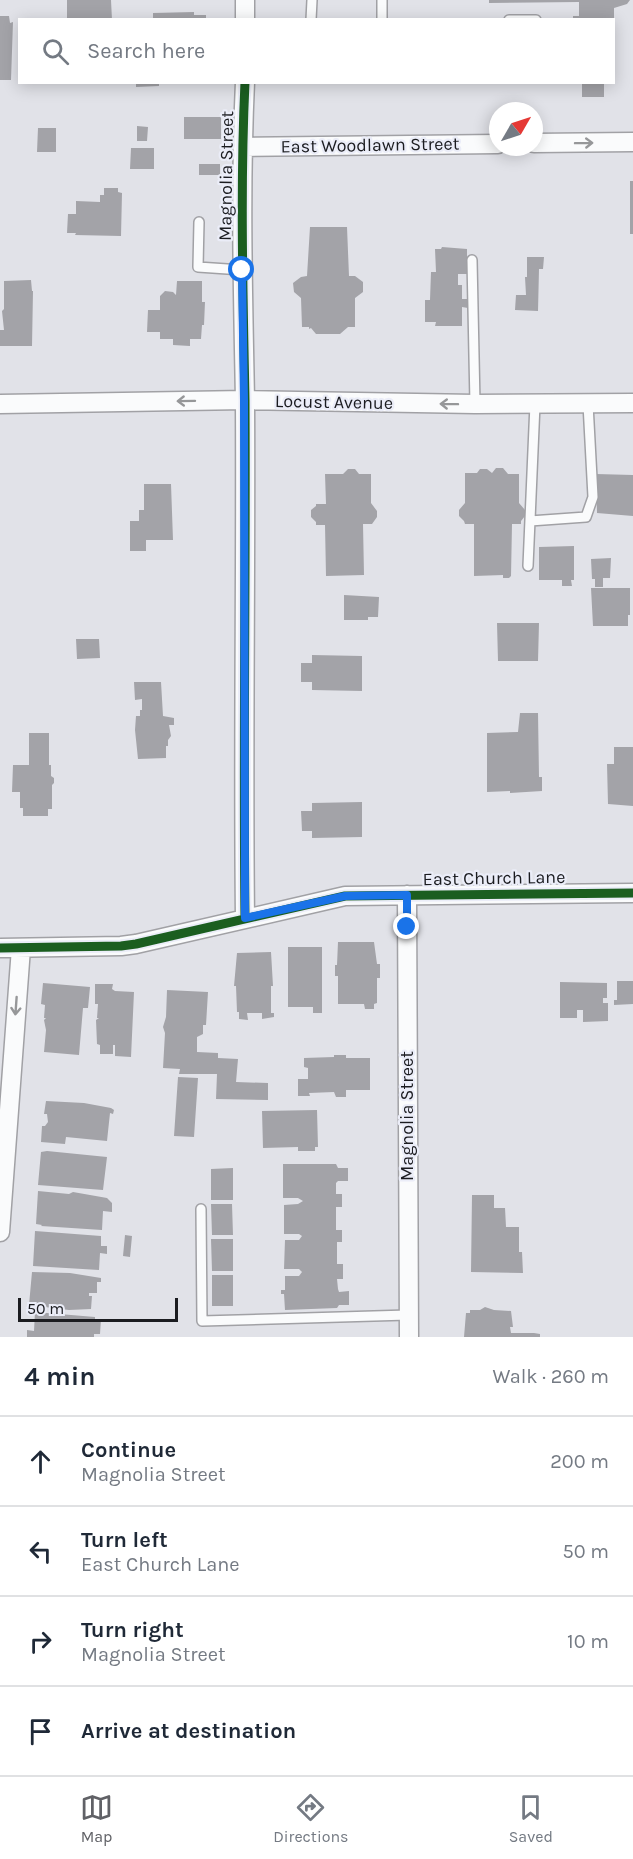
<!DOCTYPE html>
<meta charset="utf-8">
<style>
:root{--surface:#fff;--page:#f2f2f3;--text:#1f2937;--muted:#747a83;--line:#e0e1e3;--accent:#606166}
body{margin:0;font-family:Karla,sans-serif;background:var(--page);color:var(--text)}
.compass{position:absolute;left:489px;top:102px;width:54px;height:54px;border-radius:50%;background:var(--surface);box-shadow:0 3px 15px #0003;rotate:51deg}
.scale{position:absolute;left:18px;bottom:15px;width:160px;box-sizing:border-box;padding-left:6px;border:3px solid #1b1c20;border-top:0;font-size:16px;line-height:21px;white-space:nowrap;color:#1b1c20;-webkit-text-stroke:4px #ebedf8;paint-order:stroke}
.stop{position:absolute;width:18px;height:18px;margin:-14px;border:4px solid #1a73e8;border-radius:50%;background:#fff}
.stop.end{background:#1a73e8;border-color:#fff;box-shadow:0 2px 6px #0008}
.list{margin:0;padding:0;list-style:none}
h2{display:flex;justify-content:space-between;align-items:center;height:78px;margin:0;padding:0 24px;font-size:26px}
h2 small{font-size:20px;font-weight:400;color:var(--muted)}
.list li{display:grid;grid-template-columns:39px 1fr auto;gap:18px;align-items:center;box-sizing:border-box;height:90px;padding:0 24px;border-top:2px solid var(--line)}
.list b{display:block;font-size:22px;white-space:nowrap}
.list p{margin:0;font-size:20px;white-space:nowrap;color:var(--muted)}
.list em{font-size:20px;font-style:normal;color:var(--muted)}
.icon{flex:none;width:33px;height:33px;fill:none;stroke:currentColor;stroke-width:2;stroke-linecap:round;stroke-linejoin:round}
.map{position:relative;flex:none;width:633px;height:1337px;overflow:hidden}
.search{position:absolute;background:var(--surface);box-shadow:0 3px 15px #0003;left:18px;right:18px;top:18px;height:66px;display:flex;align-items:center;gap:15px;box-sizing:border-box;padding:0 21px;border-radius:0px;color:var(--muted);font-size:22px}
.sheet{height:438px;background:var(--surface)}
nav{display:flex;justify-content:space-around;align-items:center;box-sizing:border-box;height:84px;border-top:2px solid var(--line);background:var(--surface);font-size:16px;color:var(--muted)}
nav a{display:grid;justify-items:center;gap:3px}
nav .on{color:var(--accent)}
.map>svg:first-child{display:block}
.building{fill:#a3a3a8}
.lines{fill:none;stroke-linecap:round;stroke-linejoin:round}
.service-casing{stroke:#a1a1a5;stroke-width:12}
.minor-casing{stroke:#a1a1a5;stroke-width:21}
.service{stroke:#fafbfc;stroke-width:9}
.minor{stroke:#fafbfc;stroke-width:18}
.cycleway-casing{stroke:#ebedf8;stroke-width:13}
.cycleway{stroke:#1b5e20;stroke-width:9}
.oneway{stroke:#969799}
.route{stroke:#1a73e8;stroke-width:8}
.labels{text-anchor:middle;stroke-width:4.5;stroke-linejoin:round;paint-order:stroke}
.street-label{font-size:18px;fill:#1b1c20;stroke:#ebedf8}
</style>
<div class="map">
<svg width="633" height="1337" viewBox="0 0 633 1337">
<rect width="100%" height="100%" fill="#e1e2e8"/>
<!-- building -->
<path class="building" d="M67 0H111L112 20H67Z
M489 0H630L627 4 614 8V20H573V16H579V2L489 3Z
M194 12V15H206V20H153V13Z
M0 16H9L10 23 13 22 11 80H0Z
M136 82H159V86L136 87Z
M582 82H604V97H582Z
M184 117H221V139H184Z
M137 126 148 127 147 141H137Z
M38 128H56V152H37Z
M131 148H154V169H130Z
M199 164H220V175H199Z
M630 181H633V234H630Z
M104 188H118V192L122 193 121 236 75 235 76 233H67L68 214H76V201L100 202V195H104Z
M310 227H347L349 276H355L363 282V292L355 298V327H348L340 334H316L311 328 309 329V327H302L301 298 294 292 293 283 301 277 307 276Z
M442 247 467 249V274H458V285H462V299H468V308L462 307V326H435L436 322H425V300H430L431 272H436L435 249H441Z
M527 257H544L543 269H539L538 311 515 310 516 295H526L525 277H527Z
M31 280 32 291H33L32 346H0V330H4L2 311 4 309V281Z
M177 281H202V302H205L204 325H202L201 339H190V346L173 345V339H160V332H147L148 310H160V296L165 291 173 292 176 295Z
M496 468H503L508 474H519V503L525 510V516L521 521V524H512L511 576 509 578H503V575L474 576V524H465L464 521 459 516V510L465 503V473H477L480 469H487L492 473Z
M348 469H355L359 474H371V503L377 511V517L372 524H363L364 575 326 576 325 525H316V522L311 517V510L316 506V504H326L325 474H343Z
M596 474 633 475V516L597 513Z
M144 484H171L173 540H146V551H130V521H139V510H144Z
M574 546V580H571L572 586H562V580H539V547Z
M611 558 610 578H603V587H595V579H592L591 559Z
M591 588H630V615H628V626H593Z
M344 595 379 597 378 617H368V620H344Z
M497 623H539L538 661H498Z
M76 639H99L100 658 77 659Z
M312 655 362 656V691L312 690V682H301V663H312Z
M134 682H161L163 716 174 718V725H169L171 736 168 740V746H166V758L138 759 135 730 136 716H140V710H142V699L135 700Z
M520 713H538L539 777H542V791L510 793V791L487 792V733L518 732Z
M29 733H49V765H51V776L54 778V783L52 785V809H48V816H23V808H20V792H12L13 765H29Z
M614 747H633V806L608 804 607 764H614Z
M362 802V837L312 838V831H302L301 811H312V803Z
M338 942H374L377 964H380V978H377V1003L374 1004V1009H365L364 1004H338V976H335V965H337Z
M288 947H322V1013H313V1007H288Z
M271 952 273 986H271V1013H274V1017L262 1019V1013H247L248 1020 239 1019V1012H237L236 986H234L237 953Z
M617 981H633V1004L614 1005V1000H617Z
M560 982 607 983V998H603V1003H608V1021L583 1022V1010H577V1018H560Z
M43 983 90 987 88 1008H83L79 1055 44 1052 46 1030 44 1020 46 1018H44L45 1005 41 1004Z
M95 984H113L112 989 115 991 134 992 131 1057 115 1056V1045H113V1054H100V1045L97 1044 96 1020 99 1018H97L98 1004H95Z
M167 990 208 992 206 1025H203V1034L197 1037V1052L218 1053V1058L238 1059 236 1082 268 1083V1100L216 1099 217 1074H179L180 1069 163 1068 165 1033 163 1027 166 1017Z
M334 1055H346V1058H370V1090H346V1097H336L334 1092 309 1093 310 1096H298V1079H308V1068L304 1067V1058L334 1057Z
M178 1077 198 1078 194 1137 174 1136Z
M46 1101 84 1103 111 1108 114 1110 113 1114 110 1113 107 1141 66 1137 65 1144 41 1142 42 1126H45L48 1122 47 1114H44Z
M317 1110 318 1147H315V1151H298V1147L263 1148 262 1111Z
M47 1151 107 1157 103 1190 38 1185 41 1152Z
M283 1164H336L338 1168H348V1181H338L336 1183V1194H342V1207H336V1230H342V1242H337V1264H343V1279H337L338 1289 339 1292 349 1291V1305H339L337 1308 285 1310 284 1294H281V1290H285V1276H299L302 1272 299 1269H284L285 1240H299L302 1236 299 1234H284V1205L298 1204 303 1201 298 1198H283Z
M233 1168V1200H211V1169Z
M38 1191 69 1194 73 1192 107 1198 112 1203V1212L103 1211 102 1230 41 1226 42 1225 36 1224Z
M472 1195H494V1208H505L506 1227H519V1252H522L523 1273 471 1272Z
M211 1204H232L233 1235H212Z
M35 1231 101 1236V1246H107V1254L100 1253 99 1270 33 1266Z
M125 1235 132 1236 130 1257 123 1256Z
M211 1239H233V1271H212Z
M32 1272 70 1273 101 1278V1282H97V1293H89V1296H92L91 1309 69 1310 29 1305Z
M212 1275H233V1306H212Z
M485 1307 494 1310 511 1311 513 1327H510L511 1333H534L540 1334V1337H464L466 1313H470V1310H480Z
M35 1312 95 1317V1319H101L100 1334H94V1337H27V1330L34 1331Z"/>
<g class="lines">
<defs>
<path id="service" d="M382 0V20
M311 20 312 0
M509 20H536
M199 222 198 267 242 270
M472 260 475 404
M530 521 586 517 593 497 588 404
M528 566 535 404
M201 1209 202 1321 408 1315"/>
<path id="minor" d="M245 20V0
M245 82C240 189 243 294 245 400 246 573 243 745 245 918
M534 143 633 142
M242 147 498 144
M0 404 245 400 475 404 633 403
M407 895 409 1337
M0 948 121 946 136 944 345 896 633 893
M0 1232 21 948"/>
</defs>
<!-- service casing -->
<use href="#service" class="service-casing"/>
<!-- minor casing -->
<use href="#minor" class="minor-casing"/>
<!-- service -->
<use href="#service" class="service"/>
<!-- minor -->
<use href="#minor" class="minor"/>
<defs>
<path id="cycleway" d="M245 82C240 189 243 294 245 400 246 573 243 745 245 918
M0 948 121 946 136 944 345 896 633 893"/>
</defs>
<!-- cycleway casing -->
<use href="#cycleway" class="cycleway-casing"/>
<!-- cycleway -->
<use href="#cycleway" class="cycleway"/>
</g>
<!-- one-way arrows -->
<defs><path id="oneway-shaft" d="M-6 0H5M1.5-3L5.5 0L1.5 3" fill="none" stroke-width="1.6" stroke-linecap="round" stroke-linejoin="round" transform="scale(1.5)"/></defs>
<g class="oneway">
<use href="#oneway-shaft" transform="translate(584 143) rotate(-1)"/>
<use href="#oneway-shaft" transform="translate(186 401) rotate(179)"/>
<use href="#oneway-shaft" transform="translate(449 404) rotate(-179)"/>
<use href="#oneway-shaft" transform="translate(16 1006) rotate(94)"/>
</g>
<g class="lines">
<!-- route -->
<path class="route" d="M242 270 244 400 245 918 345 896 407 895V927"/>
</g>
<g class="labels">
<!-- street labels -->
<g class="street-label">
<text transform="translate(370 145) rotate(-1)" y="6">East Woodlawn Street</text>
<text transform="translate(226 176) rotate(-89)" y="6">Magnolia Street</text>
<text transform="translate(334 402) rotate(1)" y="6">Locust Avenue</text>
<text transform="translate(494 878) rotate(-1)" y="6">East Church Lane</text>
<text transform="translate(407 1116) rotate(-90)" y="6">Magnolia Street</text>
</g>
</g>
</svg>
<svg class="compass" viewBox="-18 -18 36 36"><path d="M0-13l5 13h-10z" fill="#e53935"/><path d="M0 13l5-13h-10z" fill="#747a83"/></svg>
<div class="scale">50 m</div>
<div class="stop" style="left:242px;top:270px"></div>
<div class="stop end" style="left:407px;top:927px"></div>
<div class="search"><svg class="icon" aria-label="search" viewBox="0 0 24 24"><circle cx="10" cy="10" r="6"/><path d="M15 15l6 6"/></svg>Search here</div>
</div>
<section class="sheet">
<h2>4 min<small>Walk · 260 m</small></h2>
<ul class="list">
<li><svg class="icon" aria-label="ahead" viewBox="0 0 24 24"><path d="M12 20V5M6 11l6-6 6 6"/></svg><div><b>Continue</b><p>Magnolia Street</p></div><em>200 m</em></li>
<li><svg class="icon" aria-label="left" viewBox="0 0 24 24"><path d="M17 20v-9H6M10 6l-5 5 5 5"/></svg><div><b>Turn left</b><p>East Church Lane</p></div><em>50 m</em></li>
<li><svg class="icon" aria-label="right" viewBox="0 0 24 24"><path d="M7 20v-9h11M14 6l5 5-5 5"/></svg><div><b>Turn right</b><p>Magnolia Street</p></div><em>10 m</em></li>
<li><svg class="icon" aria-label="arrive" viewBox="0 0 24 24"><path d="M6 21V4h12l-3 4 3 4H6"/></svg><div><b>Arrive at destination</b></div></li>
</ul>
</section>
<nav>
<a class="on"><svg class="icon" aria-label="map" viewBox="0 0 24 24"><path d="M3 6l6-2 6 2 6-2v14l-6 2-6-2-6 2zM9 4v14M15 6v14"/></svg>Map</a>
<a><svg class="icon" aria-label="directions" viewBox="0 0 24 24"><path d="M12 3l9 9-9 9-9-9zM9 14v-3h6M13 9l2 2-2 2"/></svg>Directions</a>
<a><svg class="icon" aria-label="saved" viewBox="0 0 24 24"><path d="M7 4h10v16l-5-4-5 4z"/></svg>Saved</a>
</nav>
